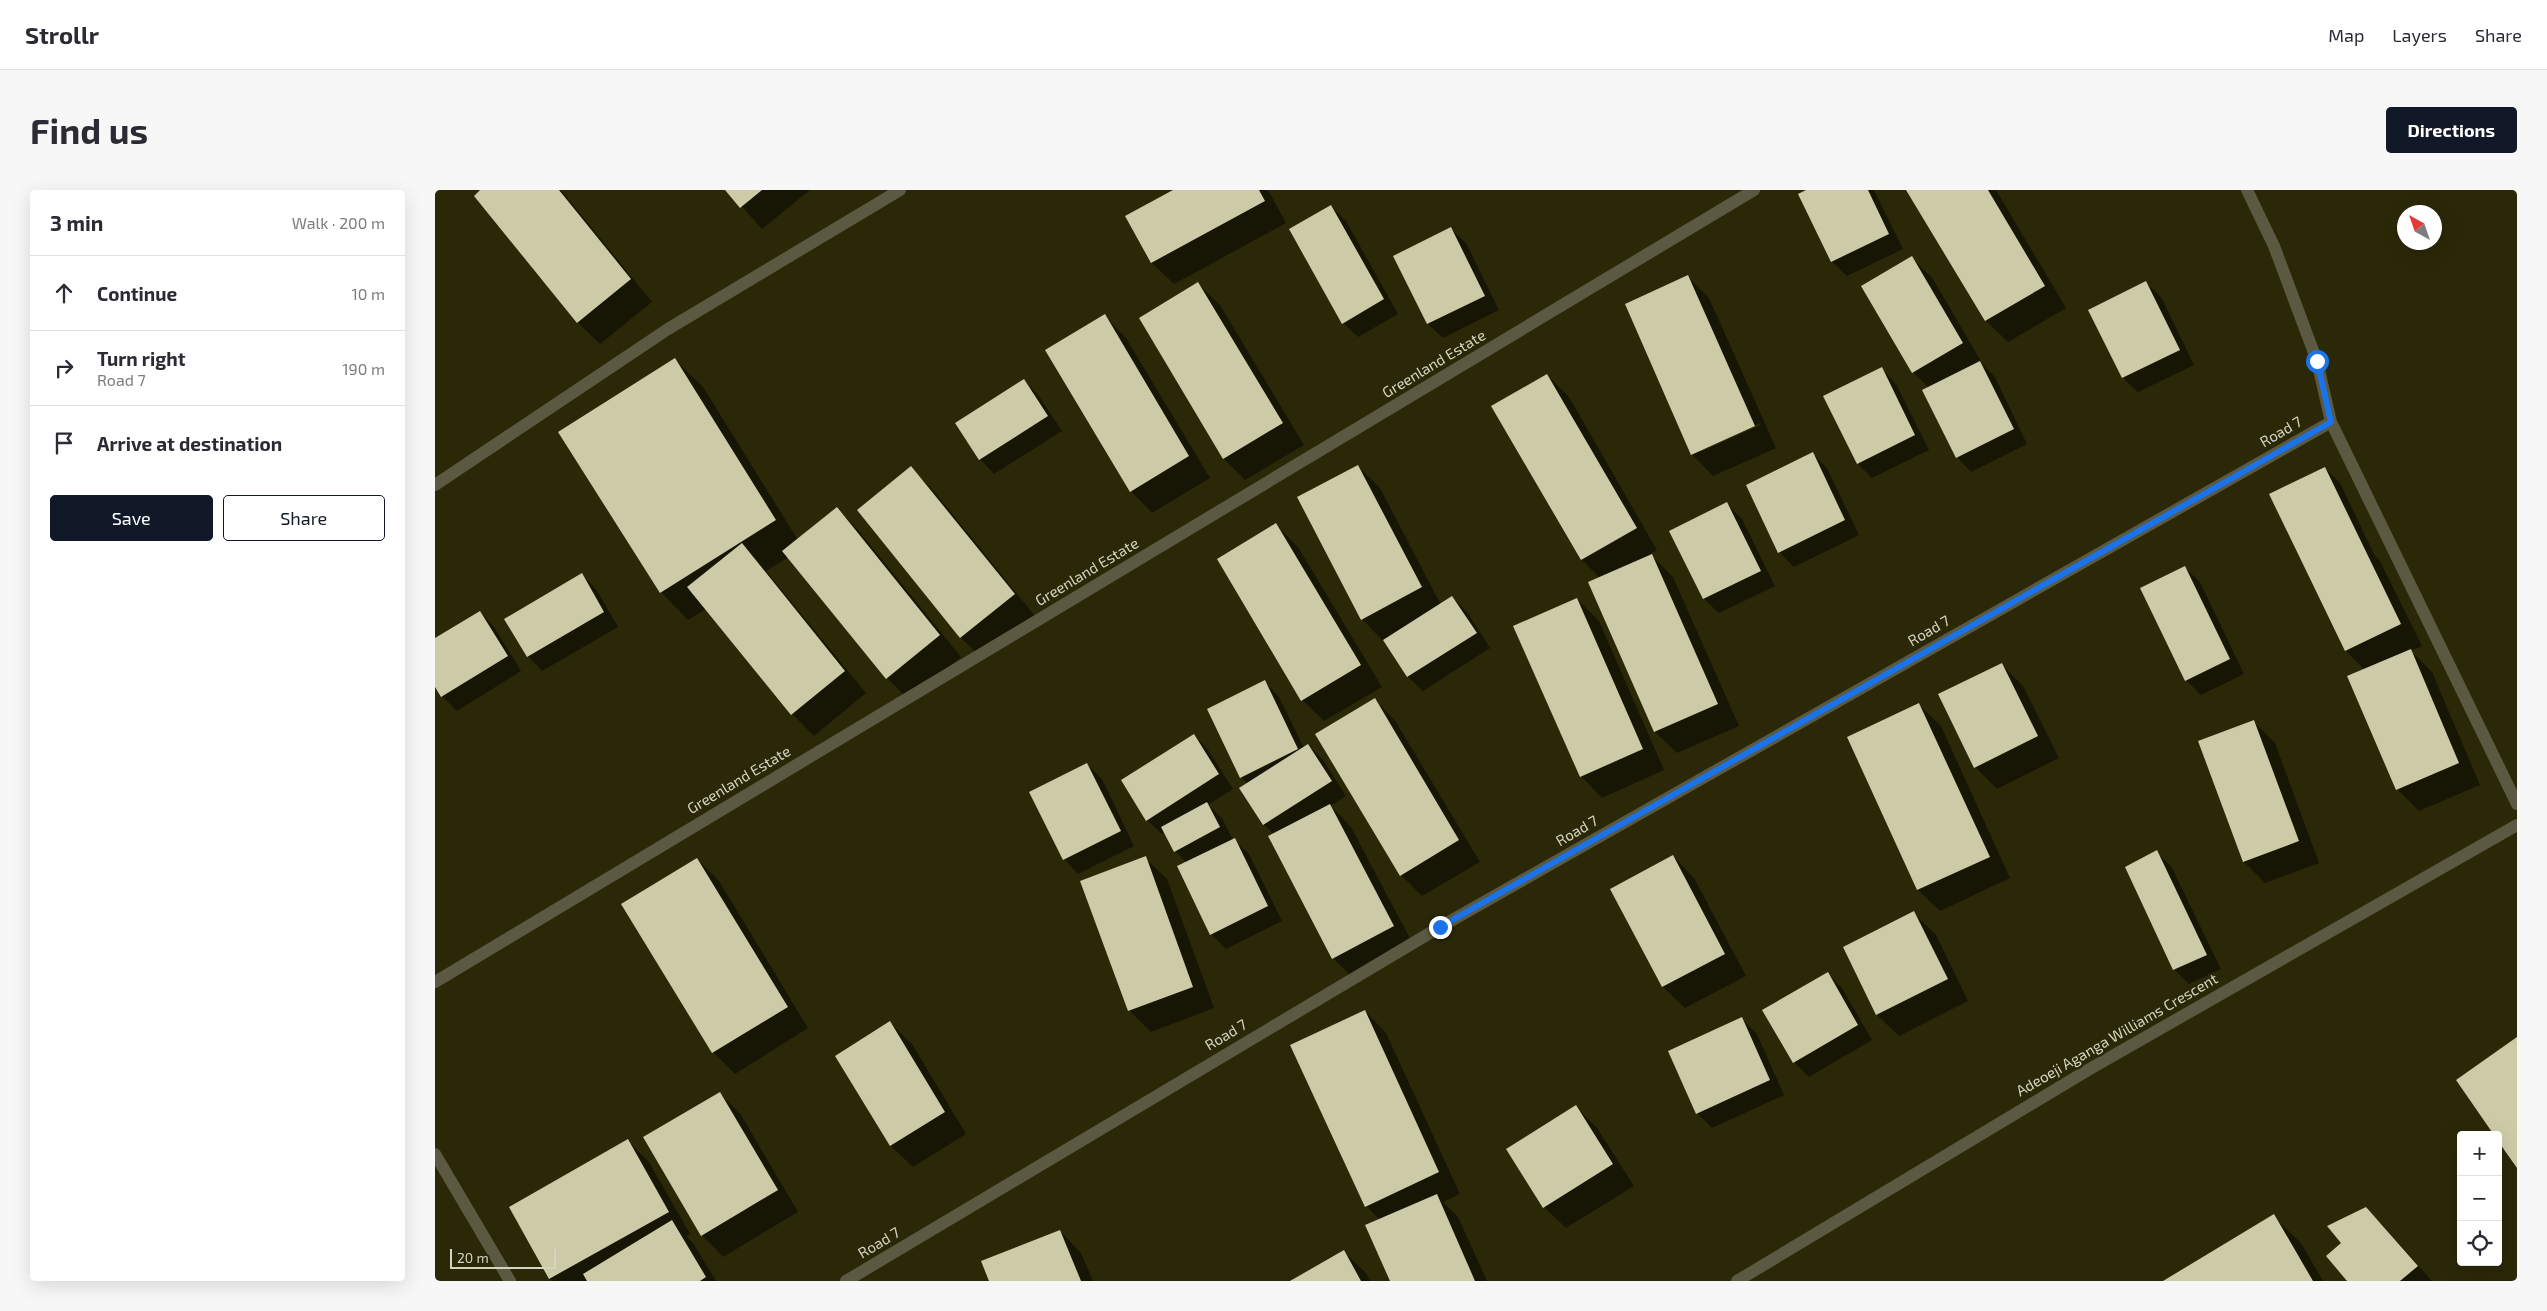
<!DOCTYPE html>
<meta charset="utf-8">
<style>
:root{--surface:#fff;--page:#f7f7f7;--text:#2b2b33;--muted:#7c7c81;--line:#e1e1e2;--accent:#111827}
body{margin:0;font-family:"Exo 2",sans-serif;background:var(--page);color:var(--text)}
.controls{position:absolute;right:15px;bottom:15px;display:grid;overflow:hidden;border-radius:5px;box-shadow:0 5px 20px #0002}
.controls button{width:45px;height:45px;display:grid;place-items:center;padding:0;border:0;border-bottom:1px solid var(--line);background:var(--surface);color:var(--text);font:25px sans-serif}
.compass{position:absolute;left:1962px;top:15px;width:45px;height:45px;border-radius:50%;background:var(--surface);box-shadow:0 5px 20px #0002;rotate:320deg}
.scale{position:absolute;left:15px;bottom:12px;width:106px;box-sizing:border-box;padding-left:5px;border:2px solid #d5d4c2;border-top:0;font-size:14px;line-height:18px;white-space:nowrap;color:#d5d4c2;-webkit-text-stroke:4px #2b2808;paint-order:stroke}
.stop{position:absolute;width:15px;height:15px;margin:-11px;border:4px solid #1a73e8;border-radius:50%;background:#fff}
.stop.end{background:#1a73e8;border-color:#fff;box-shadow:0 1px 5px #0008}
.list{margin:0;padding:0;list-style:none}
h2{display:flex;justify-content:space-between;align-items:center;height:65px;margin:0;padding:0 20px;font-size:21px}
h2 small{font-size:16px;font-weight:400;color:var(--muted)}
.list li{display:grid;grid-template-columns:32px 1fr auto;gap:15px;align-items:center;box-sizing:border-box;height:75px;padding:0 20px;border-top:1px solid var(--line)}
.list b{display:block;font-size:19px;white-space:nowrap}
.list p{margin:0;font-size:16px;white-space:nowrap;color:var(--muted)}
.list em{font-size:16px;font-style:normal;color:var(--muted)}
.actions{display:flex;gap:10px;padding:15px 20px}
.actions a{flex:1;padding:11px 0;border:1px solid var(--accent);border-radius:5px;text-align:center;font-size:18px;color:var(--accent)}
.actions .main{background:var(--accent);color:#fff}
.icon{flex:none;width:28px;height:28px;fill:none;stroke:currentColor;stroke-width:2;stroke-linecap:round;stroke-linejoin:round}
.map{position:relative;flex:none;width:2082px;height:1091px;overflow:hidden;border-radius:5px}
header{display:flex;align-items:center;gap:30px;box-sizing:border-box;height:70px;padding:0 25px;background:var(--surface);border-bottom:1px solid var(--line)}
header strong{font-size:24px}
nav{display:flex;gap:28px;margin-inline-start:auto;font-size:18px}
.intro{display:flex;align-items:center;justify-content:space-between;box-sizing:border-box;height:120px;padding:0 30px}
h1{margin:0;font-size:35px}
.button{padding:12px 22px;border-radius:5px;background:var(--accent);color:#fff;font-size:18px;font-weight:700}
main{display:flex;gap:30px;padding:0 30px}
aside{flex:1;background:var(--surface);border-radius:5px;box-shadow:0 5px 20px #0002}
.map>svg:first-child{display:block}
.shadow{fill:#0007;fill-rule:evenodd}
.building{fill:#cdcba7}
.lines{fill:none;stroke-linecap:round;stroke-linejoin:round}
.minor{stroke:#5b5941;stroke-width:12}
.route{stroke:#1a73e8;stroke-width:6}
.labels{text-anchor:middle;stroke-width:5;stroke-linejoin:round;paint-order:stroke}
.street-label{font-size:15px;fill:#d5d4c2;stroke:#2b2808}
</style>
<header>
<strong>Strollr</strong>
<nav><a>Map</a><a>Layers</a><a>Share</a></nav>
</header>
<div class="intro"><h1>Find us</h1><a class="button">Directions</a></div>
<main>
<aside>
<h2>3 min<small>Walk · 200 m</small></h2>
<ul class="list">
<li><svg class="icon" aria-label="ahead" viewBox="0 0 24 24"><path d="M12 20V5M6 11l6-6 6 6"/></svg><div><b>Continue</b></div><em>10 m</em></li>
<li><svg class="icon" aria-label="right" viewBox="0 0 24 24"><path d="M7 20v-9h11M14 6l5 5-5 5"/></svg><div><b>Turn right</b><p>Road 7</p></div><em>190 m</em></li>
<li><svg class="icon" aria-label="arrive" viewBox="0 0 24 24"><path d="M6 21V4h12l-3 4 3 4H6"/></svg><div><b>Arrive at destination</b></div></li>
</ul>
<div class="actions"><a class="main">Save</a><a>Share</a></div>
</aside>
<div class="map">
<svg width="2082" height="1091" viewBox="0 0 2082 1091">
<rect width="100%" height="100%" fill="#2b2808"/>
<!-- shadow -->
<path class="shadow" d="M47 0H126L217 112 165 154 143 133 40 6Z
M292 0H375L327 39Z
M741 0H833L851 33 739 94 717 73 692 27Z
M1374 0H1439L1468 59 1412 86 1397 72 1365 5Z
M1473 0H1561L1631 118 1573 152 1551 131Z
M896 16 911 31 963 124 923 147 908 133Z
M1016 39 1031 53 1064 120 1008 148 993 134 960 67Z
M1477 68 1498 89 1548 175 1560 187 1592 254 1536 282 1522 267 1494 198 1478 182Z
M1253 87 1274 108 1341 258 1278 286 1257 264ZM1325 233 1326 235 1265 262V259Z
M1711 93 1726 107 1759 175 1703 202 1688 188 1655 120Z
M763 94 785 115 869 255 810 290 789 269 706 129Z
M670 126 691 148 775 288 717 323 696 301Z
M240 170 268 197 363 350 402 318 423 340 526 467 473 509 452 488 354 367 331 381 431 503 379 546 357 524 271 419 253 430 226 402Z
M1447 179 1461 194 1494 260 1437 288 1423 274 1390 207Z
M1112 185 1134 207 1222 360 1215 364 1238 387 1304 536 1242 563 1220 542 1155 392 1165 388 1147 370Z
M589 190 603 205 627 241 559 284 545 269 522 233Z
M1378 264 1392 278 1424 345 1359 377 1344 362Z
M923 276 945 298 1006 415 1017 407 1032 422 1055 458 988 501 973 487 950 450 948 451 927 429Z
M476 278 498 300 600 426 548 469 526 448 424 321Z
M1890 278 1905 293 1939 364 1945 371 1987 456 1976 461 1997 482 2045 595 1984 621 1962 599 1930 480 1911 461 1836 305Z
M1292 314 1307 329 1340 396 1284 423 1269 409 1236 342Z
M841 335 863 357 947 497 889 531 867 510Z
M1750 378 1765 392 1809 484 1766 505 1751 490 1707 399Z
M146 384 161 399 183 437 107 481 93 466Z
M1142 409 1164 431 1229 580 1167 608 1146 586Z
M45 422 59 437 86 481 22 521 7 506 0 495V449Z
M1567 475 1588 496 1624 568 1562 599 1540 577Z
M830 492 844 507 869 558 873 555 888 570 911 606 896 616 916 637 980 758 920 790 898 768 839 644 829 635 806 598 813 594 806 587Z
M940 510 961 532 1045 672 987 706 966 685Z
M1484 515 1506 536 1575 688 1505 721 1483 700 1413 547Z
M1819 532 1840 553 1884 673 1830 693 1809 672Z
M759 545 773 560 798 599 773 615 787 628 798 650 814 664 847 731 791 759 776 744 752 673 740 661 730 642 727 644 712 630Z
M652 574 667 589 699 656 643 684 629 669Z
M1721 662 1736 676 1786 779 1754 794 1739 779Z
M1238 666 1259 688 1311 786 1250 818 1228 797 1176 699Z
M710 668 732 689 779 818 716 842 694 820Z
M262 669 284 691 373 838 300 884 278 862Z
M1479 723 1501 745 1533 811 1464 846 1442 825 1409 758Z
M1392 783 1407 798 1437 850 1374 887 1359 872Z
M930 821 951 843 1025 1004 1008 1012 1023 1027 1052 1091H956L945 1030 931 1016Z
M1307 829 1322 844 1349 905 1277 938 1262 923Z
M455 833 477 854 531 944 478 977 456 956 402 866Z
M284 903 306 925 363 1022 288 1067 267 1045Z
M1141 917 1162 938 1199 996 1131 1038 1109 1017Z
M193 951 214 972 255 1044 251 1046 258 1053 281 1091H118L115 1089 75 1017Z
M1931 1019 1946 1033 1997 1091H1914L1908 1053Z
M1838 1026 1866 1053 1888 1091H1730Z
M625 1041 646 1063 658 1091H556Z
M909 1062 931 1083 935 1091H859Z"/>
<!-- building -->
<path class="building" d="M45 0H124L196 89 142 133 39 6Z
M290 0H327L305 18Z
M738 0H824L830 11 716 73 690 26Z
M1371 0H1433L1454 44 1396 72 1363 4Z
M1471 0H1553L1610 96 1550 131Z
M896 15 949 109 907 134 854 39Z
M1016 37 1050 106 992 134 958 66Z
M1477 66 1528 153 1477 183 1426 96Z
M1253 85 1320 236 1256 265 1190 114Z
M1711 91 1745 160 1687 188 1653 120Z
M763 92 848 233 788 269 704 128Z
M670 124 754 266 695 302 610 160Z
M240 168 341 330 225 403 123 242Z
M1545 171 1579 239 1521 268 1487 200Z
M1447 177 1480 245 1422 274 1388 206Z
M1112 184 1202 338 1146 370 1056 216Z
M589 189 613 226 544 270 520 233Z
M1378 262 1410 330 1343 363 1311 295Z
M923 275 987 397 926 430 862 307Z
M476 276 580 404 525 448 422 320Z
M1890 277 1966 434 1910 461 1834 304Z
M1292 312 1326 381 1268 409 1234 341Z
M402 317 505 445 451 489 347 361Z
M841 333 926 475 866 511 782 369Z
M307 353 410 481 356 525 252 397Z
M1217 364 1283 514 1219 542 1153 392Z
M1750 376 1795 469 1750 491 1705 398Z
M147 383 169 422 92 467 69 429Z
M1017 406 1042 443 972 487 948 450Z
M1142 408 1208 559 1145 587 1078 436Z
M45 421 73 466 6 507 0 497V448Z
M1976 459 2024 573 1961 600 1912 486Z
M1567 473 1603 546 1539 578 1503 504Z
M830 490 863 559 805 588 772 519Z
M940 508 1024 650 965 686 880 544Z
M1484 513 1555 667 1482 700 1412 547Z
M1819 530 1864 651 1808 672 1763 551Z
M759 544 784 584 711 631 686 590Z
M873 554 897 591 828 635 804 598Z
M652 573 686 641 628 670 594 602Z
M772 612 785 637 739 662 726 637Z
M895 614 959 736 897 769 833 646Z
M800 648 833 716 775 745 742 676Z
M1722 660 1772 765 1738 780 1690 677Z
M1238 665 1290 764 1227 797 1175 699Z
M711 666 758 797 693 821 645 691Z
M262 668 353 817 277 863 186 714Z
M1479 721 1513 789 1441 825 1408 757Z
M1393 782 1423 835 1358 873 1327 820Z
M930 820 1004 982 930 1017 855 855Z
M1307 827 1335 890 1261 924 1233 861Z
M455 831 510 922 455 956 400 866Z
M2082 847V978L2063 951V945H2059L2021 890Z
M285 902 343 1000 266 1046 208 947Z
M1141 915 1178 974 1108 1018 1071 959Z
M193 949 234 1022 114 1089 74 1017Z
M1002 1004 1040 1091H955L930 1035Z
M1931 1017 1983 1076 1965 1091H1912L1891 1066 1906 1053 1892 1036Z
M1839 1024 1878 1091H1728Z
M237 1030 271 1087 265 1091H152L148 1084Z
M625 1040 646 1091H554L546 1071Z
M909 1060 926 1091H855Z"/>
<g class="lines">
<!-- minor -->
<path class="minor" d="M1812 0 1839 56 1882 171 1896 232 2082 614
M0 295 233 139 465 0
M0 792 1319 0
M0 964 75 1091
M411 1091 1005 737 1896 232
M1302 1091 1653 880 2082 635"/>
</g>
<g class="lines">
<!-- route -->
<path class="route" d="M1005 737 1896 232 1882 171"/>
</g>
<g class="labels">
<!-- street labels -->
<g class="street-label">
<text transform="translate(999 174) rotate(-31)" y="5">Greenland Estate</text>
<text transform="translate(1846 242) rotate(-30)" y="5">Road 7</text>
<text transform="translate(652 382) rotate(-31)" y="5">Greenland Estate</text>
<text transform="translate(1494 441) rotate(-30)" y="5">Road 7</text>
<text transform="translate(304 590) rotate(-31)" y="5">Greenland Estate</text>
<text transform="translate(1142 641) rotate(-30)" y="5">Road 7</text>
<text transform="translate(791 845) rotate(-31)" y="5">Road 7</text>
<text transform="translate(1682 845) rotate(-30)" y="5">Adeoeji Aganga Williams Crescent</text>
<text transform="translate(444 1053) rotate(-31)" y="5">Road 7</text>
</g>
</g>
</svg>
<div class="controls">
<button>+</button>
<button>−</button>
<button><svg class="icon" aria-label="locate" viewBox="0 0 24 24"><circle cx="12" cy="12" r="6"/><path d="M12 2v4M12 18v4M2 12h4M18 12h4"/></svg></button>
</div>
<svg class="compass" viewBox="-18 -18 36 36"><path d="M0-13l5 13h-10z" fill="#e53935"/><path d="M0 13l5-13h-10z" fill="#7c7c81"/></svg>
<div class="scale">20 m</div>
<div class="stop" style="left:1882px;top:171px"></div>
<div class="stop end" style="left:1005px;top:737px"></div>
</div>
</main>
